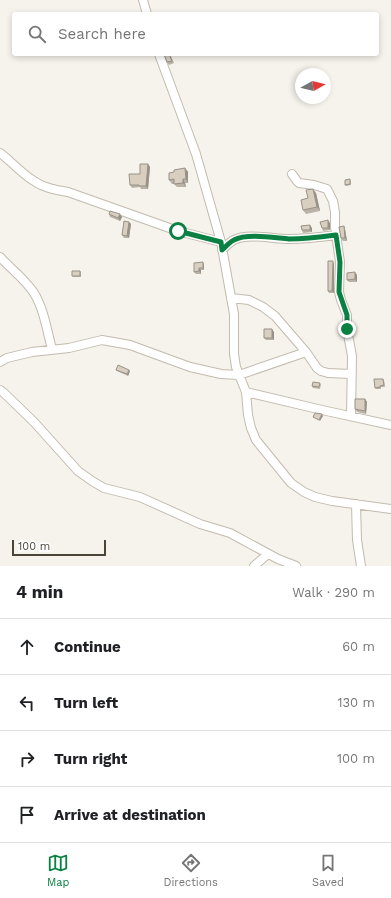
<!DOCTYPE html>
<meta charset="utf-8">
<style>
:root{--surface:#fff;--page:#f6f6f6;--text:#202124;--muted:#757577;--line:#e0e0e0;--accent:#0b8043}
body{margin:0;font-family:"Work Sans",sans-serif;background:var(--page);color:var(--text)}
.compass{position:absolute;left:295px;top:68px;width:36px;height:36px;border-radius:50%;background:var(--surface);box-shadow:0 2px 6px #0003;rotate:82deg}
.scale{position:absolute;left:12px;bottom:10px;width:94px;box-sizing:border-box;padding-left:4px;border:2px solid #4b4439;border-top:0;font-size:11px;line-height:14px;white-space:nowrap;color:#4b4439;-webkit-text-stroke:3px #fff;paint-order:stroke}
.stop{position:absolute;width:12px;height:12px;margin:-9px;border:3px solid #0b8043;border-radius:50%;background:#fff}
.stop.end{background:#0b8043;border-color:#fff;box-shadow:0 1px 4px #0008}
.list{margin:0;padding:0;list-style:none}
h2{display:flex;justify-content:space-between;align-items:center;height:52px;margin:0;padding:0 16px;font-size:17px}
h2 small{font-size:13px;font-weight:400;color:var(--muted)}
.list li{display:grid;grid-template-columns:26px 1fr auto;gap:12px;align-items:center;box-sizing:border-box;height:56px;padding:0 16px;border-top:1px solid var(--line)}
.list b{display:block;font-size:15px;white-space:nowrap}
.list em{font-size:13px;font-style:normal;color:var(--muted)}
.icon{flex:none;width:22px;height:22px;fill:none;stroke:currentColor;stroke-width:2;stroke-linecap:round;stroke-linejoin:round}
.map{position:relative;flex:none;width:391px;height:566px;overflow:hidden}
.search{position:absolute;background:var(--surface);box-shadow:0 2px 6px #0003;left:12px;right:12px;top:12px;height:44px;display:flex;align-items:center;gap:10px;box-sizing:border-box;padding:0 14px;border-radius:4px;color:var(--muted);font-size:15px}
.sheet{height:276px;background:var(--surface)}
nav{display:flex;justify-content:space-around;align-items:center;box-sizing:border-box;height:56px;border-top:1px solid var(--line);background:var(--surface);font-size:11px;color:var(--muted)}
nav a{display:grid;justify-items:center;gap:2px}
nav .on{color:var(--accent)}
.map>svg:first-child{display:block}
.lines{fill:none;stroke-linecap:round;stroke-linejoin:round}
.minor-casing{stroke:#c2bbae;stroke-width:10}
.minor{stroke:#fff;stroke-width:8}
.wall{fill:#bab2a6}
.shaded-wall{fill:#979187}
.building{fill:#d8cfc1;stroke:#979187}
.route{stroke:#0b8043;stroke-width:5}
</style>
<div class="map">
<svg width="391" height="566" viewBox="0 0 391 566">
<rect width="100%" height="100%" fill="#f6f3ec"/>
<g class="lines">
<defs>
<path id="minor" d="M143 0 147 14
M159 54 196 154 221 242 234 314V354L236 367 246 392 248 415 251 428 256 440 291 483 304 492 315 497 332 501 391 509
M0 153C11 161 22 174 34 181 44 188 56 190 68 192L178 231 221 242
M292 174 297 181 299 183 314 185 327 189 333 201 335 212V227L340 262 339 292 341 300 347 315V329L352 356 351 416
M222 250C226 247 229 242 234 240 248 233 274 239 289 239 305 239 321 237 336 235
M0 257C11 269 25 279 34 293 44 309 47 331 52 349
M231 298 249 300 263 307 275 316 306 352 317 368 321 371 328 373 351 374
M0 362 7 358 32 352 69 348 102 340 130 345 190 367 221 374 239 375 306 352
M0 390 4 393 34 422 78 471 92 481 104 488 140 497 200 524 230 533 278 559 296 566
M246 392 322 410 391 425
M356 504 357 540 361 566
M254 566 268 554"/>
</defs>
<!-- minor casing -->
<use href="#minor" class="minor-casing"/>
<!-- minor -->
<use href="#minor" class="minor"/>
</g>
<!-- wall -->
<path class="wall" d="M164 54H170L174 63 169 65 167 62Z
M148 164 150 167 148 189H141L140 187 132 188 130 185Z
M185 168 188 172V183H185L186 187H177L174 184H172L169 180 174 172Z
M351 180V185L346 186 345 185Z
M316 193 320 211 306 214 303 210Z
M109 214H120L122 217 120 221 110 217Z
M129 222 131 224 129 238H124L122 235Z
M330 223V230L323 231 322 228Z
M344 226 345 229 347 241H343L341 238Z
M312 228V232L303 233 302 230Z
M194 263 204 265V270H201V274H196L194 272Z
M334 264V293H329L328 291Z
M80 271 81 272V277H73L72 276Z
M357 275V282H349L347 280Z
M274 332V340H266L264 338Z
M116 370H129L130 371 128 376 117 371Z
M383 379 384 380 385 387H381V389H376L375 388Z
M321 384 320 389 313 388 312 386Z
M365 399 367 402 366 414 357 412 355 409Z"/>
<!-- shaded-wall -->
<path class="shaded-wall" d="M148 164 150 167 148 189 146 186Z
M185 168 188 172V183L186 179Z
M183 179 185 183 186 187 183 183Z
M313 189 316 193 320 211 317 207Z
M120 214 122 217 120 221 118 218Z
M328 220 330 223V230L328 228Z
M129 222 131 224 129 238 127 236Z
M310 225 312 228V232L310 230Z
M344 226 345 229 347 241 345 238Z
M333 261 334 264V293L332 291Z
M203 262 204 265V270L203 268Z
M199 268 201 270V274L199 271Z
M355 272 357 275V282L355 279Z
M272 329 274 332V340L272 338Z
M129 370 130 371 128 376 127 374Z
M365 399 367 402 366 414 365 411Z
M322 414 323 416 320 421 319 420Z"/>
<!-- building -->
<path class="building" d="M164 54H169L172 61 167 62Z
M140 164H148L146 186H139V185H130L129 174H140Z
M185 168 186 179H183V183L174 184V179L169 180V173L174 172V170Z
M350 179V184L345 185V180Z
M313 189 317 207 303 210 301 200 308 198 306 190Z
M110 211 120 214 118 218 109 214Z
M328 220V228H322L320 222Z
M124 221 129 222 127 236 122 235Z
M310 225V230H302L301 226Z
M344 226 345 238H341L339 227Z
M328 261H333L332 291H328Z
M203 262V268H199V271L194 272V263Z
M72 271H80V276H72Z
M355 272V279L347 280V273Z
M264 329H272V338H264Z
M118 365 129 370 127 374 116 370Z
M374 379H383L384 385 380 386V387L375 388Z
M313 382 320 383 319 387 312 386Z
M355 399H365V411L355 409Z
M315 413 322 414 319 420 313 417Z"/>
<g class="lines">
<!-- route -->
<path class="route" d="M178 231 221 242 222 250C226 247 229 242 234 240 247 233 275 238 289 239 305 239 321 237 336 235L340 262 339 292 347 315V329"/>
</g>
</svg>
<svg class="compass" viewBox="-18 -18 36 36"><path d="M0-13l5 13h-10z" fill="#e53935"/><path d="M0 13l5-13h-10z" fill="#757577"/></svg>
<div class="scale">100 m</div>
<div class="stop" style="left:178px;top:231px"></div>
<div class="stop end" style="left:347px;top:329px"></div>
<div class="search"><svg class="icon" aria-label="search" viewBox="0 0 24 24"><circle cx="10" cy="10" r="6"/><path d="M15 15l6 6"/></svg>Search here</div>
</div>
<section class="sheet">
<h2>4 min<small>Walk · 290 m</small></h2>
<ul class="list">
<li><svg class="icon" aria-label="ahead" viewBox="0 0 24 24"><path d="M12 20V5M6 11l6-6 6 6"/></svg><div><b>Continue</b></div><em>60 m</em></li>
<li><svg class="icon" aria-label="left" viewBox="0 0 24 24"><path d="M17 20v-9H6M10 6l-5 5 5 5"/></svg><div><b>Turn left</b></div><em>130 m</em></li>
<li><svg class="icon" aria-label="right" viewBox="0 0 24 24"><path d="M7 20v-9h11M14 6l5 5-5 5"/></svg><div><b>Turn right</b></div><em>100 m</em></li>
<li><svg class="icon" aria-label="arrive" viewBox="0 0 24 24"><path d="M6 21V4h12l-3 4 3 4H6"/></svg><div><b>Arrive at destination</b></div></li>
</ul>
</section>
<nav>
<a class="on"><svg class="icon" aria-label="map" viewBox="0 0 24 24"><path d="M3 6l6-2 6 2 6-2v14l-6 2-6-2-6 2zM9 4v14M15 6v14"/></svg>Map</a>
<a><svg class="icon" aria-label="directions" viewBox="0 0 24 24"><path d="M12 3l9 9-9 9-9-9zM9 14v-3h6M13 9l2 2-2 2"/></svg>Directions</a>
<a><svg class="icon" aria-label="saved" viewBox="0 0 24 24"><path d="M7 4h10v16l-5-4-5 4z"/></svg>Saved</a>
</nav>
